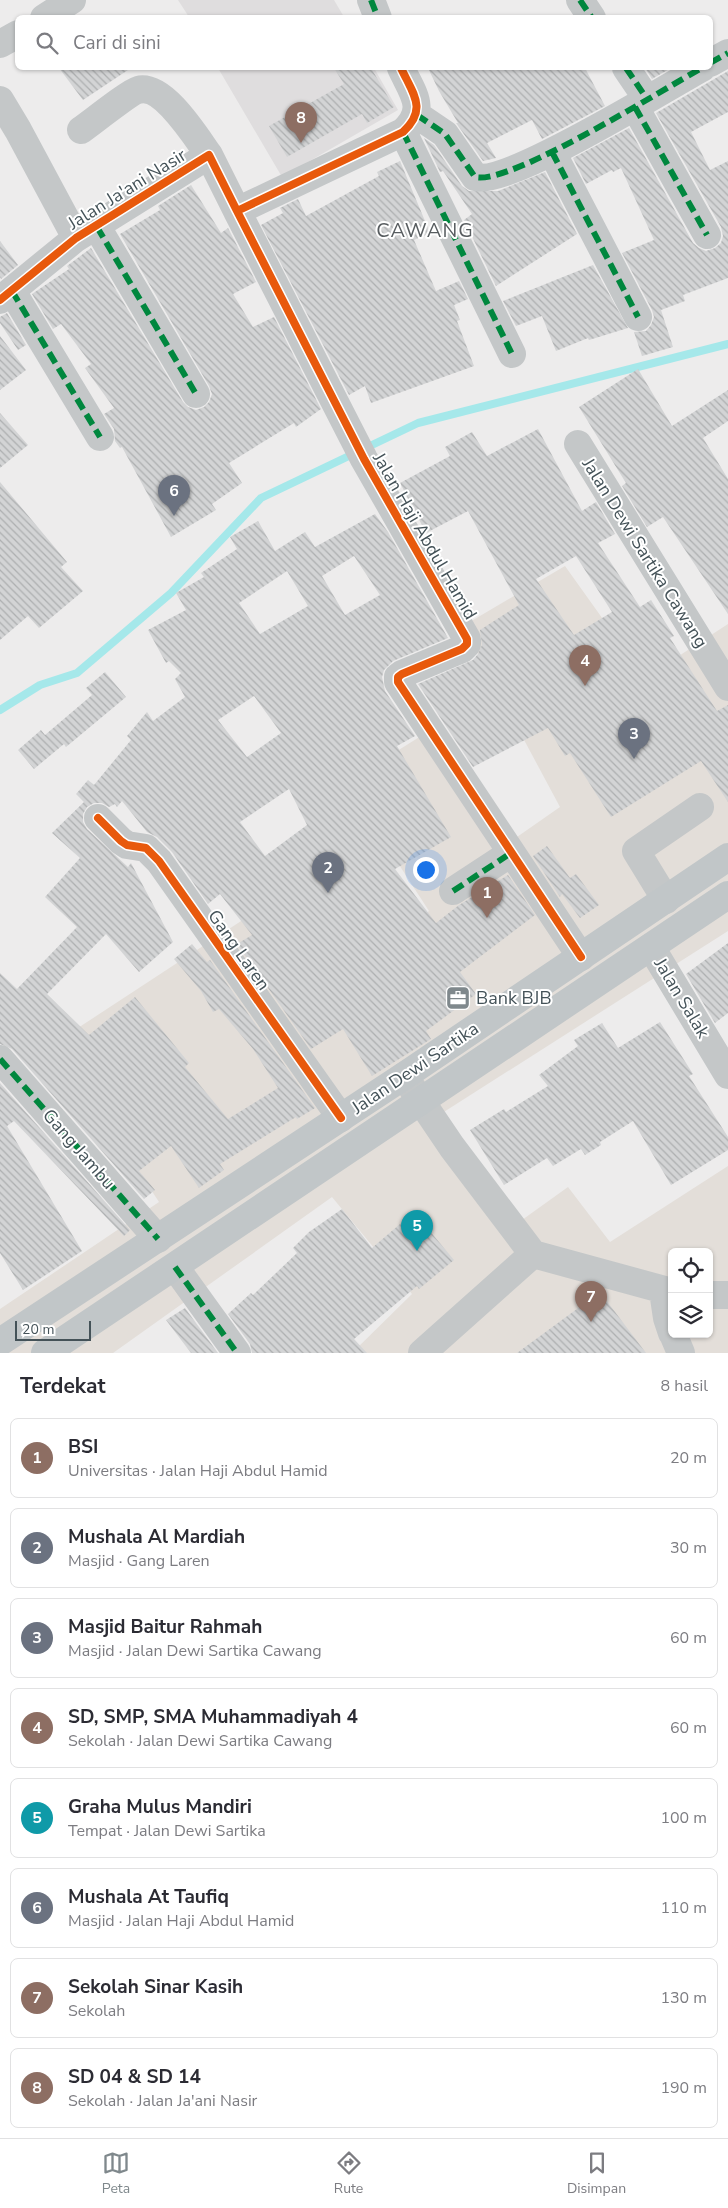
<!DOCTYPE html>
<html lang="id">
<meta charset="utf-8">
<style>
:root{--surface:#fff;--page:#f7f7f7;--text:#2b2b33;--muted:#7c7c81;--line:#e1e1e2;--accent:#7f888c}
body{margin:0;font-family:"Nunito Sans",sans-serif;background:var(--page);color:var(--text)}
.controls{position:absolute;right:15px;bottom:15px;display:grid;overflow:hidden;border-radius:8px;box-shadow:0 1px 4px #0004}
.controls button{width:45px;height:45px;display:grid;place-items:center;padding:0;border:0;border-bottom:1px solid var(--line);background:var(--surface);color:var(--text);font:25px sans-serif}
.scale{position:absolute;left:15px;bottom:12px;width:76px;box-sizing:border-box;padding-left:5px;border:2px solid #445258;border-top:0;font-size:14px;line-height:18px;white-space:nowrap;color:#445258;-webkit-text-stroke:4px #fff;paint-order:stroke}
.you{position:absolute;left:425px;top:869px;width:18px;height:18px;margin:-12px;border:4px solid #fff;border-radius:50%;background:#1a73e8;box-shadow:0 0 0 8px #1a73e833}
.badge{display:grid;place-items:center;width:32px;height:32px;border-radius:50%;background:var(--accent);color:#fff;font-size:16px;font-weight:700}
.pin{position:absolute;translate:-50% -41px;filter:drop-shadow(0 1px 2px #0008)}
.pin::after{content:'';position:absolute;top:26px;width:18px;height:15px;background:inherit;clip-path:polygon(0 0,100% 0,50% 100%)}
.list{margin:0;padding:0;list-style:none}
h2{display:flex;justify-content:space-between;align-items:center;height:65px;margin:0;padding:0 20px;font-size:21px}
h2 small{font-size:16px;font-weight:400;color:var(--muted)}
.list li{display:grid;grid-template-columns:32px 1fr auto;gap:15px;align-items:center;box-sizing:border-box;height:80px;margin:0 10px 10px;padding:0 10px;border:1px solid var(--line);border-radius:8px}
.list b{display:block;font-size:19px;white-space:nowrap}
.list p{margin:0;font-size:16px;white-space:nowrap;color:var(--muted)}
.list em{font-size:16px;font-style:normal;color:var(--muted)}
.icon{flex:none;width:28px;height:28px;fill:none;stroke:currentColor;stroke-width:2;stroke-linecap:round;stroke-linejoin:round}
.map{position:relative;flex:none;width:728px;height:1353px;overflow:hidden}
.search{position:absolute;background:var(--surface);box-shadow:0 1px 4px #0004;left:15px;right:15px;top:15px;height:55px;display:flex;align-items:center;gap:12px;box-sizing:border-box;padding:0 18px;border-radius:8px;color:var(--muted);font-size:19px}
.sheet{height:785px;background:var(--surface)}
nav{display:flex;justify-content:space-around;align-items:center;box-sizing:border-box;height:70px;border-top:1px solid var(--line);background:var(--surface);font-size:14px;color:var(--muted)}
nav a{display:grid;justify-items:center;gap:2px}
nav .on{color:var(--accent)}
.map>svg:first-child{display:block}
.commercial{fill:#e3ded9;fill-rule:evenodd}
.education{fill:#dfddde}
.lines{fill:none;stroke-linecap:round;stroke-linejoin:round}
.stream{stroke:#a5e8ea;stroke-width:8}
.building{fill:url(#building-back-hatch);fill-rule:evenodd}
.minor{stroke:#c4c7c8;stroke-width:28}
.major{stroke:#c1c6c8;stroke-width:28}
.quiet{stroke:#00873e;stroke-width:6;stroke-dasharray:12 6;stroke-linecap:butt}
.cycleway-casing{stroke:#fff;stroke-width:11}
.cycleway{stroke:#e8590c;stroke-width:8}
.labels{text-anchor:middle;stroke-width:4;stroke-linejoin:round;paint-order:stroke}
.street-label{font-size:18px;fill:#445258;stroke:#fff}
.poi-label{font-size:18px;fill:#445258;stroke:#fff;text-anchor:start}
.quarter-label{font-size:20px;letter-spacing:1px;fill:#585d60;stroke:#fff}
</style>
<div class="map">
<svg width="728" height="1353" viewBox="0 0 728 1353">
<defs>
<pattern id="building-back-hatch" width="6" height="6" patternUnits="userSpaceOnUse" patternTransform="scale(1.25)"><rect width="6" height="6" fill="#d3d4d5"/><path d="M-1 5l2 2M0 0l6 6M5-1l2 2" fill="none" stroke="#adafb0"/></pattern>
</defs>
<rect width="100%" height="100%" fill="#edecec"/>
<!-- commercial -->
<path class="commercial" d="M565 566 645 678 728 624V931L436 1117 515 1225 568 1187 610 1242 728 1166V1353H352L412 1294 332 1197 113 1353H0V1309L159 1202 55 1043 264 906 326 995 429 911 346 783 429 731 504 846 560 807 463 626ZM672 1252H709V1334H672Z"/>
<!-- education -->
<path class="education" d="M178 0H334L344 17H189Z
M218 68H374L398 110 282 177Z"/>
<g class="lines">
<!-- stream -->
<path class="stream" d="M0 710 40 685 77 673 171 593 261 498 418 423 728 344"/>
</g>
<!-- building -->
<path class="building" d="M59 68H131L83 100Z
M334 68H371L394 107 367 123 362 114 287 157 269 126 344 84Z
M428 68H585L605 106 542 139 532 120 487 143 496 158 483 161 456 123H458L439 91Z
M645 68H671L652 79Z
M728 71V112L691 132 710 170 728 161V278L683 295 685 301 661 310 673 347 642 356 634 332 646 331 651 325 654 317 652 310 622 253 654 240 621 168 613 172 612 170 586 184 573 158 629 128 693 243 699 248 706 251 715 248 721 243 723 236 721 227 656 113Z
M424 138 434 145 462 186 469 191H498L545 172 577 234 496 286 464 220 472 214 443 171 440 172Z
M400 161 430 233 414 240 436 291 459 281 468 299 454 305 460 320 457 321 474 366 371 403 365 386 349 395 261 225 283 213 280 208 298 199 306 216 379 176 377 172Z
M191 185 221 233 228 228 256 282 233 294 253 327 274 317 321 409 296 427 294 423 229 463 242 483 212 504 216 510 171 537 122 447 120 448 115 441 114 429 104 414 114 408 85 368 91 364 61 324 53 329 32 294 69 269 67 266 91 248 183 402 188 407 196 410 204 407 209 402 212 394 209 386 120 234 160 210 158 206Z
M0 241 18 265 1 279 0 277Z
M593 265 628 328 589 340 588 338 556 351 542 316 516 326 503 301Z
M7 313 26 345 18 350 0 323V317Z
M0 336 26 370 0 390Z
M638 369 672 426 728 390V421L703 438 728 479V614L663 517 647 527 622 486 626 483 579 407Z
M0 413 28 445 0 468Z
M538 429 582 511 596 502 615 534 598 543 640 607 651 600 674 636 670 638 717 711 728 705V802L701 761 611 817 570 753 565 756 548 728 473 767 418 684 473 660 478 654 482 645 480 630 519 605 468 511 426 533 400 483 450 456 445 447 472 432 487 456ZM576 556 612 612 574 635 536 579Z
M0 482 67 562 61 567 83 591 39 628 28 616 0 640Z
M375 514 388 532 448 638 393 661 384 670 382 677 385 691 415 736 397 746 451 837 395 869 436 923 459 905 508 875 535 915 460 972 476 994 426 1031 431 1039 372 1076 343 1029 311 1049 237 944 252 935 220 894 208 904 172 852 157 837 147 832 122 801 117 807 115 804 109 807 102 803H94L87 807 83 814V822L87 829 128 867 131 863 173 942 139 972 106 934 47 994 89 1035 135 997 189 1063 185 1067 228 1119 278 1088 253 1049 219 1009 213 1012 201 991 174 959 192 944 207 962 210 960 315 1108 297 1119 296 1117 220 1164 224 1170 199 1188 171 1146 139 1171 155 1190 144 1199 12 1049 0 1044V973L17 989 77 927 45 897 80 858 52 833 84 802 76 794 88 780 94 785 131 740 127 736 147 712 153 721 185 697 175 679 181 673 169 661 166 663 148 630 186 610 176 593 204 577 201 573 237 549 230 537 258 521 275 551 305 532 315 547ZM354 556 380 595 345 615 322 576ZM287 571 308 606 260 634 239 603ZM254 696 281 733 247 757 218 720ZM289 789 307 825 265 856 240 822Z
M105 672 126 697 66 747 64 744 34 769 18 750 41 730 45 735 92 695 86 688Z
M547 846 570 878 576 874 599 905 580 918 562 894 560 897 533 856Z
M728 943V1013L715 1023 686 974Z
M660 1022 693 1074 689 1076 728 1137V1150L671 1185 633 1121 600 1142 601 1145 585 1155 581 1149 553 1166 547 1158 504 1185 470 1130 504 1109 506 1112 548 1086 539 1075 578 1046 574 1040 602 1023 618 1048Z
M0 1083 130 1230 124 1236 14 1121 7 1126 82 1251 23 1290 0 1253Z
M342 1209 372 1248 414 1212 454 1260 419 1289 417 1286 354 1339 367 1353H252L250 1344 228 1314 251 1293 253 1295 297 1253 293 1248 309 1232Z
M600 1292 646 1353H517Z
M185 1308 218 1353H191L166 1320Z"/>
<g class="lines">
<!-- minor -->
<path class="minor" d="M371 0 378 18
M580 0 592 18
M44 18 72 0
M0 44 18 34
M710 63 728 53
M626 68 647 99
M0 100 18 130 76 238
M635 107 707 235
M417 115 445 134 475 177C509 186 665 88 702 68
M81 130C91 123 130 92 138 90 163 83 196 137 209 155
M403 132 512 354
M552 152 638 317
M237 211 364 459 467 639V644L462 649 402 674 398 677V682L581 957
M97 227 196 394
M12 291 100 437
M0 300 76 238 209 155 237 211 403 132C428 109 413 94 401 68
M578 444 728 687
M98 818 121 841 127 845 146 848 159 861 341 1118
M453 891 511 853
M666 900 636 851 700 807
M651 947 728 1075
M0 1059 158 1239
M404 1076 452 1147 533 1254 422 1353
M533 1254 672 1292
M175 1267 237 1353
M663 1291 667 1318 672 1333
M709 1295H728
M673 1334 681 1353"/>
<!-- major -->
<path class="major" d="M0 1342 404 1076 728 857
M45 1353 728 895"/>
<!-- quiet -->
<path class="quiet" d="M371 0 378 18
M580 0 592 18
M710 63 728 53
M626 68 647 99
M635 107 707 235
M417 115 445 134 475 177C509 186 665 88 702 68
M403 132 512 354
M552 152 638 317
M97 227 196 394
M12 291 100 437
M453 891 511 853
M0 1059 158 1239
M175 1267 237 1353"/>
<defs>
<path id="cycleway" d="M237 211 364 459 467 639V644L462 649 402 674 398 677V682L581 957
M0 300 76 238 209 155 237 211 403 132C428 109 413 94 401 68
M98 818 121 841 127 845 146 848 159 861 341 1118"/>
</defs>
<!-- cycleway casing -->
<use href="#cycleway" class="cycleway-casing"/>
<!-- cycleway -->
<use href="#cycleway" class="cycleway"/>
</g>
<!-- icons -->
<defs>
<symbol id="office-square" viewBox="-11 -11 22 22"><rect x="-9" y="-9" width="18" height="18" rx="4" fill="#7f888c" stroke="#fff"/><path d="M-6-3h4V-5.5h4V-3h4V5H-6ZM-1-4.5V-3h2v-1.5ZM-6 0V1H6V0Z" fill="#fff"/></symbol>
</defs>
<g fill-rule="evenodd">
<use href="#office-square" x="444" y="984" width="28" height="28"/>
</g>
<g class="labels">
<!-- street labels -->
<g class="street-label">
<text transform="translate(127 189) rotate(-32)" y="6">Jalan Ja'ani Nasir</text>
<text transform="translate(425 536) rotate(60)" y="6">Jalan Haji Abdul Hamid</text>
<text transform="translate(645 553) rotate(58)" y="6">Jalan Dewi Sartika Cawang</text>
<text transform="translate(239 950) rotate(55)" y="6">Gang Laren</text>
<text transform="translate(682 998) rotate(59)" y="6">Jalan Salak</text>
<text transform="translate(415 1068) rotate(-34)" y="6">Jalan Dewi Sartika</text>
<text transform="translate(79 1149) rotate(49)" y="6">Gang Jambu</text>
</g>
<!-- poi labels -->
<g class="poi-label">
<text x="476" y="1004">Bank BJB</text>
</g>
<!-- quarter labels -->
<g class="quarter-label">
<text x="425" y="237">CAWANG</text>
</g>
</g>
</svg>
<div class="controls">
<button><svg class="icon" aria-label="locate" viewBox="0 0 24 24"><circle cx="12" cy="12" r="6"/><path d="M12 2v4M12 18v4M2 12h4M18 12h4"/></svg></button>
<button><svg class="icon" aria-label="layers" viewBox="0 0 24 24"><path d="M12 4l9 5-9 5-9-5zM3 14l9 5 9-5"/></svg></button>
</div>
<div class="scale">20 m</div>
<div class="you"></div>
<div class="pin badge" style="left:487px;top:918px;background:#8d6e63">1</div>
<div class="pin badge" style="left:328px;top:893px;background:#6b7280">2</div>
<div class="pin badge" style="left:634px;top:759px;background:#6b7280">3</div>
<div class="pin badge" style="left:585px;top:686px;background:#8d6e63">4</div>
<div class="pin badge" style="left:417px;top:1251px;background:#0f9aa8">5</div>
<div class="pin badge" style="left:174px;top:516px;background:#6b7280">6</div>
<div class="pin badge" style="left:591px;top:1322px;background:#8d6e63">7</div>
<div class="pin badge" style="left:301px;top:143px;background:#8d6e63">8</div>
<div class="search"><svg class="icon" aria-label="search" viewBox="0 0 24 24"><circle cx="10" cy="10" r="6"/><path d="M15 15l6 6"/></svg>Cari di sini</div>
</div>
<section class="sheet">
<h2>Terdekat<small>8 hasil</small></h2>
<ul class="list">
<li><span class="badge" style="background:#8d6e63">1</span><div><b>BSI</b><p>Universitas · Jalan Haji Abdul Hamid</p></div><em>20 m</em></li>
<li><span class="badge" style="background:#6b7280">2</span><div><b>Mushala Al Mardiah</b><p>Masjid · Gang Laren</p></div><em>30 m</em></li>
<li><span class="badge" style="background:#6b7280">3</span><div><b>Masjid Baitur Rahmah</b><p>Masjid · Jalan Dewi Sartika Cawang</p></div><em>60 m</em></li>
<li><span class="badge" style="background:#8d6e63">4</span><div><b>SD, SMP, SMA Muhammadiyah 4</b><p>Sekolah · Jalan Dewi Sartika Cawang</p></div><em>60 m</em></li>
<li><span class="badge" style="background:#0f9aa8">5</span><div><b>Graha Mulus Mandiri</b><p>Tempat · Jalan Dewi Sartika</p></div><em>100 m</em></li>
<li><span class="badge" style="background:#6b7280">6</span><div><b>Mushala At Taufiq</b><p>Masjid · Jalan Haji Abdul Hamid</p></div><em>110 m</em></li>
<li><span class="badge" style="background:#8d6e63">7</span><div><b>Sekolah Sinar Kasih</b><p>Sekolah</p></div><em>130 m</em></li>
<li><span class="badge" style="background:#8d6e63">8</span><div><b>SD 04 &amp; SD 14</b><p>Sekolah · Jalan Ja'ani Nasir</p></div><em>190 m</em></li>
</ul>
</section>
<nav>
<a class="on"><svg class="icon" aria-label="map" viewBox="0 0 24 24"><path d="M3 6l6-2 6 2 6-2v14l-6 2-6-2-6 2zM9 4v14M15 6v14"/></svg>Peta</a>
<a><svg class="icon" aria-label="directions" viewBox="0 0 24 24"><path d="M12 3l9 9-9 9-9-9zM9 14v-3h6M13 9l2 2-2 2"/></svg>Rute</a>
<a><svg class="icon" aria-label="saved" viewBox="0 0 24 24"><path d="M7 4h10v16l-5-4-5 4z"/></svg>Disimpan</a>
</nav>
